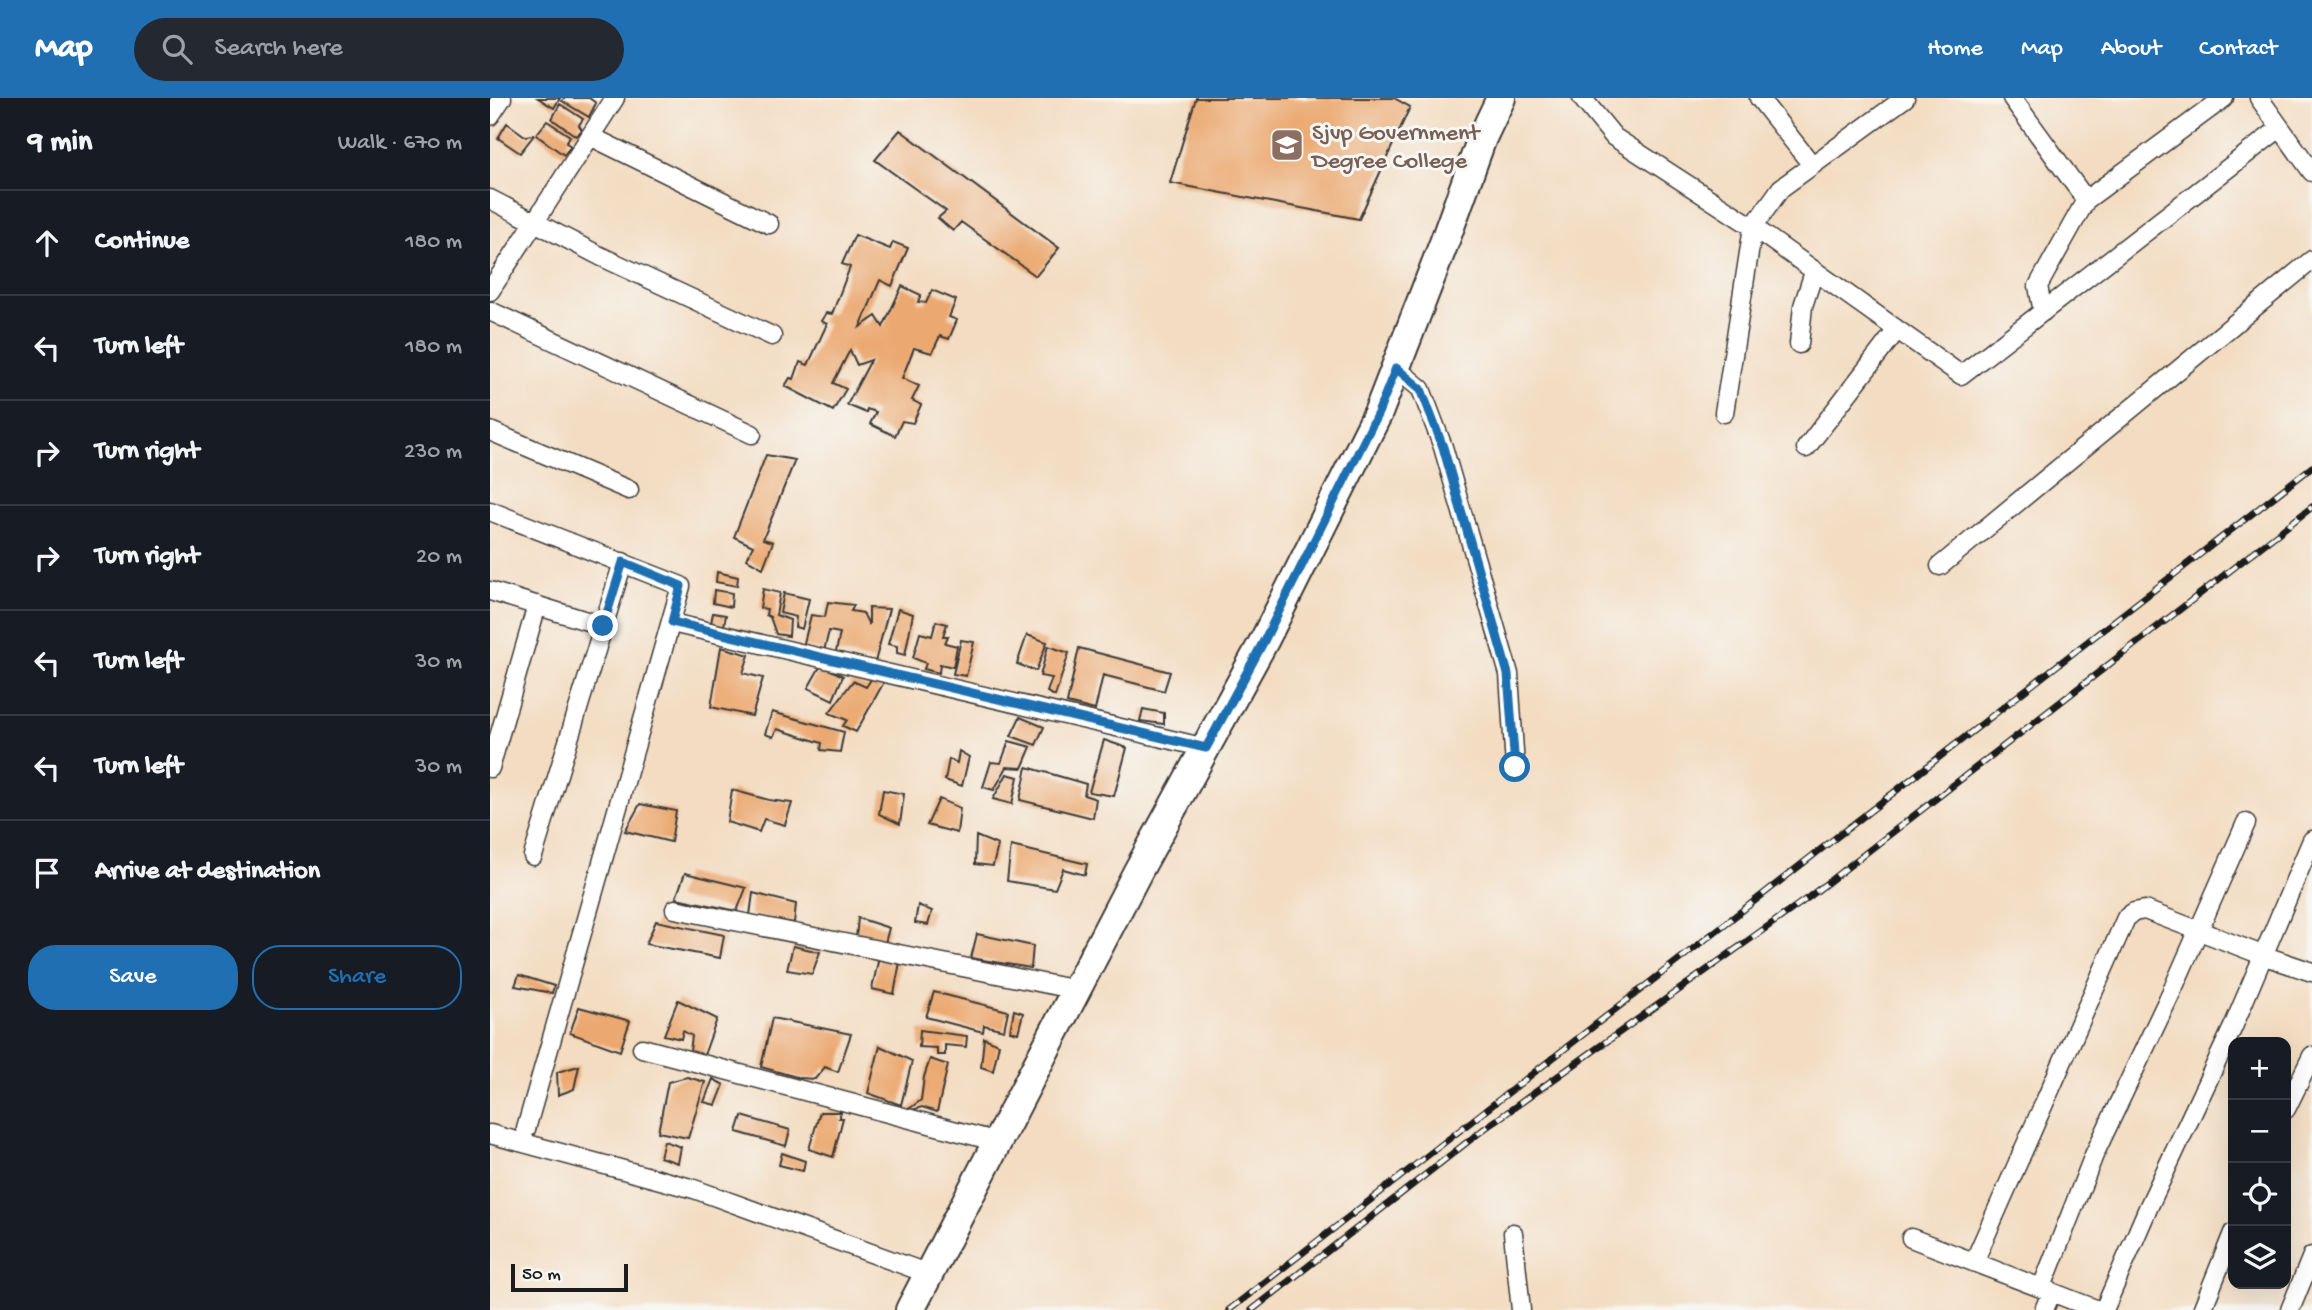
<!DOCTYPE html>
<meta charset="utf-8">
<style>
:root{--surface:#171b24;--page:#242831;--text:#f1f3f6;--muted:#9ea1a6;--line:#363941;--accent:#1f6fb2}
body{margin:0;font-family:"Gochi Hand",sans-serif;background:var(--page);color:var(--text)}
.controls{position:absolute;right:21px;bottom:21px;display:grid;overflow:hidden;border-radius:14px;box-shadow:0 7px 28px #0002}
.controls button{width:63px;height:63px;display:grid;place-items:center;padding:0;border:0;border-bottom:2px solid var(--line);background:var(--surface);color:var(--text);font:35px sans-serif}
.scale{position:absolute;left:21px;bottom:18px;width:117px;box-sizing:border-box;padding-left:7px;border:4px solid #1c1c1c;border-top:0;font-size:19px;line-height:24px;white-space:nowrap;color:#1c1c1c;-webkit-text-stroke:5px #f6f6f2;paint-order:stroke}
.stop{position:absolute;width:21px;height:21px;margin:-16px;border:5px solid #1f6fb2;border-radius:50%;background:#fff}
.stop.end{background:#1f6fb2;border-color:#fff;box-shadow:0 2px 7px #0008}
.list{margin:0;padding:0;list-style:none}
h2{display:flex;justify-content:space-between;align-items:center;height:91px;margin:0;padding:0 28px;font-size:30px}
h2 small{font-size:23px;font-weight:400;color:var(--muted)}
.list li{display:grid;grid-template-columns:46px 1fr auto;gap:21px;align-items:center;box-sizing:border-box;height:105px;padding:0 28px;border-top:2px solid var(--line)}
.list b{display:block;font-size:26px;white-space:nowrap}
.list em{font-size:23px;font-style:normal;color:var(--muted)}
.actions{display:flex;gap:14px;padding:21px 28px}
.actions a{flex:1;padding:16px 0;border:2px solid var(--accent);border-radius:28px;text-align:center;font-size:24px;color:var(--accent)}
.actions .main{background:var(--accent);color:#fff}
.icon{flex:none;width:38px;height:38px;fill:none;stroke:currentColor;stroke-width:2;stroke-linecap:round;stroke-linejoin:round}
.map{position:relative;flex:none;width:1822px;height:1212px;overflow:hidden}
header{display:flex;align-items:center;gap:42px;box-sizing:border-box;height:98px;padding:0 35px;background:var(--accent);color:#fff}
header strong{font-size:33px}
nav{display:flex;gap:38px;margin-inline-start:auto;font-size:24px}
.search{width:490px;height:63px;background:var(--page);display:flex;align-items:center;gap:18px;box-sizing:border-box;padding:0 24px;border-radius:38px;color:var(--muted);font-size:26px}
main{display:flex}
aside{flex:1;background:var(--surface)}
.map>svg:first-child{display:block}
.building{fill:#eba870}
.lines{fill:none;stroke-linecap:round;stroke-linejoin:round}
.street-casing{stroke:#3c3935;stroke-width:21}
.primary-casing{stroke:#3c3935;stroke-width:32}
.street{stroke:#fff;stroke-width:18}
.primary{stroke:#fff;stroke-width:28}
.rail-casing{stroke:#1c1c1c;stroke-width:7}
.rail{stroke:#f6f6f2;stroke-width:4.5;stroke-dasharray:13;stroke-linecap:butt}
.route{stroke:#1f6fb2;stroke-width:9}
.labels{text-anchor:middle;stroke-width:6;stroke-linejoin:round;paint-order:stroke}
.education-label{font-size:24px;fill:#785e54;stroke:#f6f6f2;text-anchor:start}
</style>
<header>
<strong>Map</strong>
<div class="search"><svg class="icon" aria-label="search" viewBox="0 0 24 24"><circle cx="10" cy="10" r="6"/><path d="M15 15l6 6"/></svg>Search here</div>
<nav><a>Home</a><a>Map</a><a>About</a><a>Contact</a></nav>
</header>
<main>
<aside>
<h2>9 min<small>Walk · 670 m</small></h2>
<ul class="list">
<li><svg class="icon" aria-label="ahead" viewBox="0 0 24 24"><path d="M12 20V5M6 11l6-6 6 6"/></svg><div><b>Continue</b></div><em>180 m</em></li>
<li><svg class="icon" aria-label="left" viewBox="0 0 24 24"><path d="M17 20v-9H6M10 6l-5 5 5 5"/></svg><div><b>Turn left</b></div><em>180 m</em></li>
<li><svg class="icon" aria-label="right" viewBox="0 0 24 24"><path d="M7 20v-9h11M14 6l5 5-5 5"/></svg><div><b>Turn right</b></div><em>230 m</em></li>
<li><svg class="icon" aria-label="right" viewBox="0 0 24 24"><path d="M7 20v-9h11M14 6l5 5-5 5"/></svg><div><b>Turn right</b></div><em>20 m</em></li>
<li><svg class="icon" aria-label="left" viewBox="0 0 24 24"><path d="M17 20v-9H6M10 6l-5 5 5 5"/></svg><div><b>Turn left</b></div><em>30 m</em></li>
<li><svg class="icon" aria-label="left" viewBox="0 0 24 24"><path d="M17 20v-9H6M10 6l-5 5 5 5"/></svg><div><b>Turn left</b></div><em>30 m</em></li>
<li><svg class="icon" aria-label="arrive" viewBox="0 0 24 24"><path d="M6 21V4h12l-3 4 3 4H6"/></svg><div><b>Arrive at destination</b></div></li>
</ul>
<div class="actions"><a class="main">Save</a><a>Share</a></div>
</aside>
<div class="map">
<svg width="1822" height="1212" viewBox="0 0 1822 1212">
<rect width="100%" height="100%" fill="#f6f6f2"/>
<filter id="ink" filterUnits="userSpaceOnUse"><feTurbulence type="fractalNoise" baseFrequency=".0143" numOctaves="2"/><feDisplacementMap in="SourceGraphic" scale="14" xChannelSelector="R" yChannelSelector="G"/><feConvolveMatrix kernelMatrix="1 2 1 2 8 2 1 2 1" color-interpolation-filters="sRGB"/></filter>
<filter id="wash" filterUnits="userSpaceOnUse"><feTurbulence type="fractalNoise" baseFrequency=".00686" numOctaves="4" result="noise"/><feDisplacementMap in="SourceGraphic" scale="28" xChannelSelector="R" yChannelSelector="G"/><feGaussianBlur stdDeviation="1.57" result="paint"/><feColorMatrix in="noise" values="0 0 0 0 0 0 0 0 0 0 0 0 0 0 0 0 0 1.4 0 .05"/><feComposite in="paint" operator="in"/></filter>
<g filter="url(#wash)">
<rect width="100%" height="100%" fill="#f3dcc1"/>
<g id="blocks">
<!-- building -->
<path class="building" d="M48 0H70L64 10Z
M74 0H99L106 5 99 19 72 3Z
M706 0H904L920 9 869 121 680 85Z
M70 6 93 21 89 27 92 32 86 38 62 21Z
M57 23 80 38 76 45 81 48 74 57 46 37Z
M17 25 35 38 44 37 30 55 8 40Z
M410 32 569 150 546 178 471 124 463 133 448 120 456 113 385 62Z
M365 137 400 151 403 144 418 150 402 188 390 182 370 229 386 218 393 229 412 188 431 197 428 204 436 205 442 192 466 202 459 219 467 222 459 241 450 238 442 255 424 250 412 280 429 288 422 302 431 307 423 325 412 323 405 338 380 326 386 314 377 311 376 315 357 307 381 262 367 267 360 252 343 285 356 291 343 313 295 288 300 280 304 281 310 264 318 267 337 226 331 223 336 215 342 216 360 169 352 166Z
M276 357 305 362 273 441 283 444 273 470 257 461 263 448 244 439Z
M227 474 248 479 247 488 226 484Z
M273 491 290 495 286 517 300 522 299 538 286 536 280 519 276 517 277 511 270 510Z
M224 492 242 495 241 509 223 505Z
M294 495 319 501 312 531 305 529 306 519 290 515Z
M338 504 364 507 361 513 373 515 379 527V510L399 511 385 564 346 554 350 535 339 533 334 553 313 549 321 517 335 519Z
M408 511 423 516 415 557 407 555V548L398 546Z
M223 515 236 517 234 528 221 525Z
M446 523 457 526 453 538H458L455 545 467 548 463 569 450 566 449 575 434 571 436 565 423 560 430 535 442 538Z
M537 537 557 544 546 573 527 566Z
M471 542 484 544 476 578 463 576Z
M558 548 579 555 565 598 557 594 562 580 550 578Z
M231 549 259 557 253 575 273 580 262 618 221 609Z
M589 550 680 574 674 593 613 577 605 612 577 605Z
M331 567 353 578 343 602 318 590Z
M382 580 394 584 366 634 353 628 357 622 339 615 363 583 376 589Z
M653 611 674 615V626L650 623Z
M282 614 354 634 350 654 331 652 332 645 287 631 283 639 275 636Z
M530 619 554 629 546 647 521 638Z
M614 642 637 650 624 698 599 694Z
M519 643 541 649 532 670 517 669 504 692 493 689 501 664 511 665Z
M469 653 479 659 472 688 455 682 459 661 467 665Z
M537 669 596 686 594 697 606 701 603 720 530 702Z
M517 676 528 679 522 706 503 701Z
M242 692 279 702 302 705 295 727 274 721 269 734 237 724Z
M393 692 414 696 410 726 389 716Z
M449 701 470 710 467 735 437 727Z
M150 706 186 713 181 744 135 733Z
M486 738 508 747 503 768 485 766Z
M521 748 597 766 595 777 573 771 565 791 517 783Z
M195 775 256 790 247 813 186 800Z
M263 795 306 806 304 825 260 817Z
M428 807 442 813 438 827 425 825Z
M368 820 399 830 395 845 366 840Z
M166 823 234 837 230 860 156 846Z
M487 836 543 848 541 870 481 860Z
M303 848 330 854 322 876 297 872Z
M389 859 410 864 404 896 382 891Z
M29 877 64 888 62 895 25 888Z
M444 894 518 913 514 932 494 927 493 934 436 919Z
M188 902 227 921 214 957 200 953 202 938 193 933 191 941 174 937Z
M89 909 140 923 130 953 80 935Z
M524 912 533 915 528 935 520 933Z
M282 920 361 936 348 974 335 969 325 981 310 980 271 969Z
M430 932 477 938 476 949 455 947V957H447V950L429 949Z
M494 940 509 946 503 973 491 969Z
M390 948 422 963 411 1007 378 995Z
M440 961 458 967 447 1014 432 1009 415 1014 431 1002 434 979Z
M89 968 84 991 68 997 67 974Z
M197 979 215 984 198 1040 168 1034 178 984Z
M223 981 234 987 226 1007 214 1004Z
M330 1014H351L349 1020H353L343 1059 319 1051Z
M252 1018 300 1032 296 1048 247 1034Z
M174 1043 191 1049 188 1065 170 1059Z
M292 1055 315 1063 313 1073 289 1067Z"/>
</g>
</g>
<g filter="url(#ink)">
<use href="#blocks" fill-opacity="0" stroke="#3c3935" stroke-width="2"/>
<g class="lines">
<defs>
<path id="street" d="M1092 0 1124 39 1263 129 1471 277 1790 30
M1269 0 1322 67
M1522 0 1596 102 1548 188 1553 214
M1769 0 1822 74
M0 18 12 0
M100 38 279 126
M0 101 110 158 282 238
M1596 102 1734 0
M0 193 125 0
M0 213 262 336
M1309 246 1313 208 1324 174
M906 270 931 291 953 349 1019 576 1025 669
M1234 315 1263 129 1291 90 1415 0
M0 333 139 392
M1316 350 1406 233
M0 413 191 488 36 1031
M1450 468 1822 162
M0 493 113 528
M182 525 716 650
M0 670 47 507
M43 758 133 464
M185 811 587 892
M152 950 508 1044
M1796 1011 1822 958
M0 1036 204 1091 439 1176
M1023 1135 1031 1212
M1421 1140 1608 1212
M1484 1164 1636 820 1644 814 1655 812 1772 857 1822 874
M1552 1189 1604 1057 1681 895 1756 725
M1554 1212 1561 1195
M1614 1212 1658 1110 1743 929 1822 742
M1712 1212 1743 1135
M1800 1212 1822 1158"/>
<path id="primary" d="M420 1212 648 773 775 541 888 315 954 145 992 40 1011 0"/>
</defs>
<!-- street casing -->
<use href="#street" class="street-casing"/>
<!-- primary casing -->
<use href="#primary" class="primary-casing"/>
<!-- street -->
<use href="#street" class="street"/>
<!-- primary -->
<use href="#primary" class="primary"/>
<defs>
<path id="rail" d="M739 1212 1822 369
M762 1212 994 1031 1319 799 1822 409"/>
</defs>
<!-- rail casing -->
<use href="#rail" class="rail-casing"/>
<!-- rail -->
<use href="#rail" class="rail"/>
</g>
</g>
<g class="lines" filter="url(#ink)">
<!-- route -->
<path class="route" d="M113 528 133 464 191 488 182 524 716 650 775 541 888 315 906 270 931 291 953 349 1018 576 1025 669"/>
</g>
<!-- icons -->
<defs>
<symbol id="university-square" viewBox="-11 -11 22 22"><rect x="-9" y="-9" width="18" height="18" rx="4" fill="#8d6e63" stroke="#f6f6f2"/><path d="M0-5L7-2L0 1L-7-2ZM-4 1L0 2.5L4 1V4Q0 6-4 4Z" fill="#fff"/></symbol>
</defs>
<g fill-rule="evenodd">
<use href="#university-square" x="778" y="28" width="38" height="38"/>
</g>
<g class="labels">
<!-- education labels -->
<g class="education-label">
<text x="822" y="41">Sjvp Government<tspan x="822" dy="28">Degree College</tspan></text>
</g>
</g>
</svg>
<div class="controls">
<button>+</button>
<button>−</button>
<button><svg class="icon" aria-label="locate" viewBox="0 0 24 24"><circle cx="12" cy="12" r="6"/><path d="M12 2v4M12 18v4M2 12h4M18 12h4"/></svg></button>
<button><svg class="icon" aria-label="layers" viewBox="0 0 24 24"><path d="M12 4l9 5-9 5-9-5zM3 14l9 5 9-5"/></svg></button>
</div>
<div class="scale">50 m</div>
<div class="stop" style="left:1025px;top:669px"></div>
<div class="stop end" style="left:113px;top:528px"></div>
</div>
</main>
